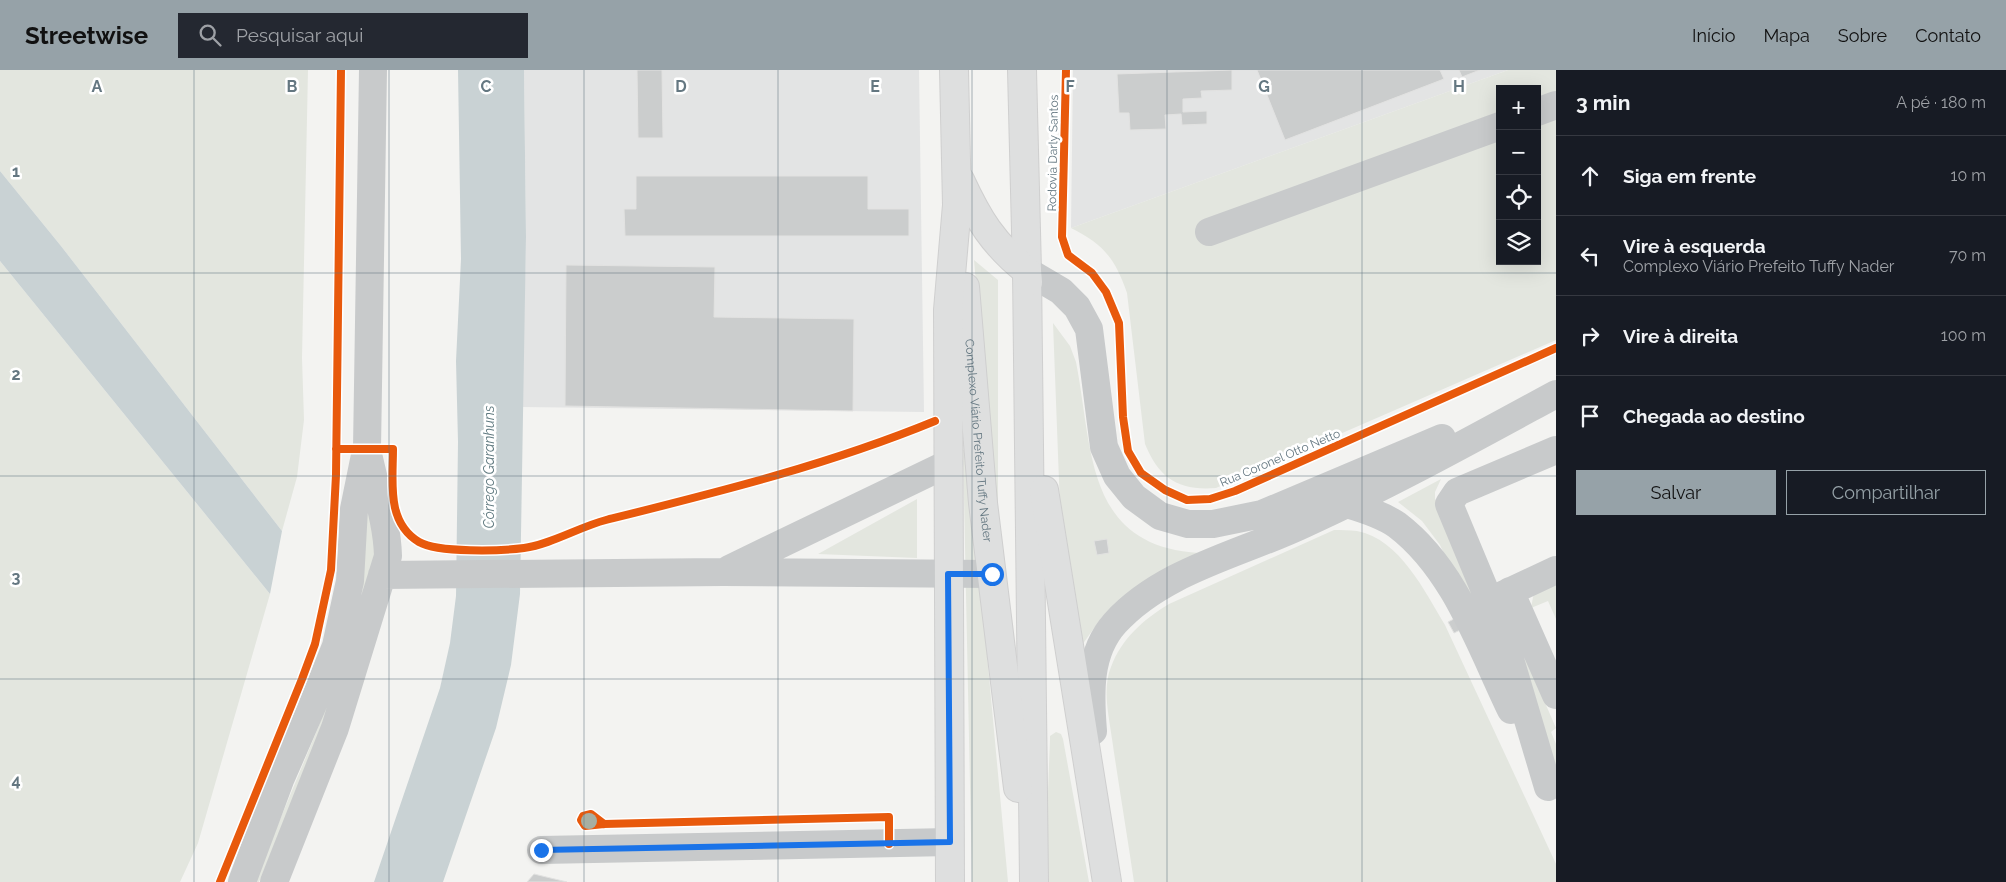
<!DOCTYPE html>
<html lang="pt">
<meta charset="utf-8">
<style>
:root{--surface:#171b24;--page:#242831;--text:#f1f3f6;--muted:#9ea1a6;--line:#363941;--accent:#96a2a8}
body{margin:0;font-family:Raleway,sans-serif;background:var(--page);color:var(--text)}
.controls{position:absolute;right:15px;top:15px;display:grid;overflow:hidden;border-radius:0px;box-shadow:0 5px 20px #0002}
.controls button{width:45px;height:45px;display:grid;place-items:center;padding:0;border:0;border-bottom:1px solid var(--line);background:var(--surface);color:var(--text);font:25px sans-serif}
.stop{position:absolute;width:15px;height:15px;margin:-11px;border:4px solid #1a73e8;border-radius:50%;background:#fff}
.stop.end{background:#1a73e8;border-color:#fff;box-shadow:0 1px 5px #0008}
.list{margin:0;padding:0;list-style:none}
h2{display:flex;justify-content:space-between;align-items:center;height:65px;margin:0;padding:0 20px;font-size:21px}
h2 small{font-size:16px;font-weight:400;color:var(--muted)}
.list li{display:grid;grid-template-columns:32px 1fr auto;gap:15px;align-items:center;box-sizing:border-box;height:80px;padding:0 20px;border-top:1px solid var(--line)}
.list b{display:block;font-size:19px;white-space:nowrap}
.list p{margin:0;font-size:16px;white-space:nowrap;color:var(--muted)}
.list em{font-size:16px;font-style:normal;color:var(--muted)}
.actions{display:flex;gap:10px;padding:15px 20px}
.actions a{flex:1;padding:11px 0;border:1px solid var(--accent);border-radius:0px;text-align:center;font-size:18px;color:var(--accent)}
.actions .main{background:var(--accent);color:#111}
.icon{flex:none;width:28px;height:28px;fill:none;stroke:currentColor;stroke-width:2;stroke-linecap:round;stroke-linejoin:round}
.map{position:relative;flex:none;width:1556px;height:812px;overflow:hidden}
header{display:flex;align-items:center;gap:30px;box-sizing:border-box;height:70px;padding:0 25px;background:var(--accent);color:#111}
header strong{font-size:24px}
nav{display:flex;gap:28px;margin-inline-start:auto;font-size:18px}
.search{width:350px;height:45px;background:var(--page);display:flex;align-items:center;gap:12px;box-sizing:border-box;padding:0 18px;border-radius:0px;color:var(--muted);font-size:19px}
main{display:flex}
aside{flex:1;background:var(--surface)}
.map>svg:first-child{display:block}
.built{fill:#e3e4e4}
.green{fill:#e3e6df;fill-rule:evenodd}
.water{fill:#c9d2d4}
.building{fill:#cbcdcd;stroke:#e2e2e1}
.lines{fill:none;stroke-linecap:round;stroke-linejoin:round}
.major-casing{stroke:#cfcfcf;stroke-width:30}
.minor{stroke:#c8cacb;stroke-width:28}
.major{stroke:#dedfdf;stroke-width:28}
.cycleway-casing{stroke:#fff;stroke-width:11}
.cycleway{stroke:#e8590c;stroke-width:8}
.tree{fill:#a7afa2}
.route{stroke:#1a73e8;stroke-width:6}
.grid{fill:none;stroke:#647781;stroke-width:1;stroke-opacity:0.55}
.labels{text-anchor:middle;stroke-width:5;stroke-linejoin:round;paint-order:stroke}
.street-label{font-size:12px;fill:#647781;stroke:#fff}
.water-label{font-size:14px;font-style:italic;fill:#5f797f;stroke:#fff}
.grid-label{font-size:16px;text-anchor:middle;font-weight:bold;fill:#647781;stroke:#fff;stroke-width:5;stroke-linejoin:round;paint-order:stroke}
</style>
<header>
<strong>Streetwise</strong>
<div class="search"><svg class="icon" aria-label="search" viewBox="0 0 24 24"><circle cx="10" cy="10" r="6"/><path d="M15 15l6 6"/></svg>Pesquisar aqui</div>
<nav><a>Início</a><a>Mapa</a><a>Sobre</a><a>Contato</a></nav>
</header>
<main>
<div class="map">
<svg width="1556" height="812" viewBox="0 0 1556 812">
<rect width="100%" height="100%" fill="#f3f3f1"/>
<!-- built -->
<path class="built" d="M524 0H919L924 342 522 337 526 167Z
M1073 0H1508L1071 158Z"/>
<!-- green -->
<path class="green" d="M0 0H308L302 288 304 350 297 407 282 461 61 176 0 101Z
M1508 0H1556V270L1216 418C1178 421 1159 408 1145 374L1127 223C1115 188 1103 174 1071 158ZM1500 19H1537V191H1500Z
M974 190 998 210V471Z
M0 191 270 524 198 773 180 812H0Z
M1053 253 1070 276 1076 292C1093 378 1084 476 1199 483L1102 547 1082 575 1060 437Z
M968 379 1008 812H972L963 380Z
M1441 409 1435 422V429L1482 538 1472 543 1440 475 1422 451 1398 432Z
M917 429V488L818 484Z
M364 430C370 444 376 458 375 474 374 499 365 524 358 548 333 639 295 725 259 812H254L318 658 351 567 361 531 364 503Z
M1334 460C1341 460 1350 460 1357 461 1400 469 1425 522 1445 555L1556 794V812H1134C1127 764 1119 717 1112 669 1109 646 1102 619 1111 597 1122 568 1143 550 1169 534Z
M1556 505V549L1548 531 1531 538 1534 522Z
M1509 550 1556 658 1551 662 1556 674V705Z
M1056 662 1061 664 1063 669 1089 812H1047L1046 772 1050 670V666Z"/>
<!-- water -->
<path class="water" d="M458 0H524L526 167 520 524 511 595 496 658 443 812H374L440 618 450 573 456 526 458 372 456 291 461 189Z
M0 101 61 176 282 461 270 524 0 191Z"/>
<!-- building -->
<path class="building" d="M637 0H662L663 68H638Z
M1232 0V20L1201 21 1202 28 1183 29V42L1207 41V54L1182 55 1181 44 1165 45 1166 59 1130 60 1129 43H1119L1117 4Z
M1257 0H1440L1444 9 1285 70Z
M1459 0H1480L1462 7Z
M636 106H868V139H909V166H625L624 139H636Z
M566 195 715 197 714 247 854 249 853 341 565 336Z
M1107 469 1109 483 1097 485 1094 471Z
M1477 537 1483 549 1454 563 1448 552Z
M534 804 567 812H527Z"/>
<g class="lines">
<defs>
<g id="major">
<path d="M1022 0 1027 201 1034 812"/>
<path d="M960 110C978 149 993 174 1027 201L1028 212"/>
<path id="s1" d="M965 217 983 433 1018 718"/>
<path d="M1044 420 1107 812"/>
<path d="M950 812 948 240 957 135 954 0"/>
</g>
</defs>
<!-- major casing -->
<use href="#major" class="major-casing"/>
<!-- minor -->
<path class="minor" d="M1537 42 1556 35
M1209 162 1500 56
M1027 201 1061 221 1077 237 1089 259 1104 377 1117 406 1134 427 1160 446 1188 454H1213L1262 444 1442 368
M1347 434C1364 439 1383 445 1397 455 1455 499 1480 576 1511 640
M729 499 949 393
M382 505 723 502 992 504
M1510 521 1556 625
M1494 529 1556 500
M1093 661C1090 624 1088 583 1115 553 1163 500 1241 484 1304 454 1390 415 1473 369 1556 324
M1548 717 1501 559 1449 434 1457 422 1556 380
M541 780 950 772
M242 812 280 710 311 639 336 576 350 511 354 439 365 385
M274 812 335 658 388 486C387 450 374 415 367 379L373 0"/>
<!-- major -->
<use href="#major" class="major"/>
<defs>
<path id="cycleway" d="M1066 0 1062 167 1068 185 1092 203 1106 222 1119 253 1123 347 1128 381 1141 403 1165 420 1187 430 1210 429 1235 421 1556 278
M336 379H393C393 412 386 452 419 472 438 483 501 481 524 478 552 474 579 457 606 450 718 422 828 395 935 351
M604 754 591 744 583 746 581 750 585 756 604 754 889 747V774
M220 812 302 609 315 574 331 500 336 405 341 0"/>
</defs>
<!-- cycleway casing -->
<use href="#cycleway" class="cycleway-casing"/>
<!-- cycleway -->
<use href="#cycleway" class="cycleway"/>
</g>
<!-- trees -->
<circle class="tree" cx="589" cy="751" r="8"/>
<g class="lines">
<!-- route -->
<path class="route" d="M541 780 950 772 948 504H992"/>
</g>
<!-- grid -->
<path class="grid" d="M194 0V812M389 0V812M584 0V812M778 0V812M972 0V812M1167 0V812M1362 0V812M0 203H1556M0 406H1556M0 609H1556"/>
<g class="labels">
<!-- street labels -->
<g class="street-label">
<text transform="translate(1053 83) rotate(-89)" y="4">Rodovia Darly Santos</text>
<text dy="4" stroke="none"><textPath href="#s1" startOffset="154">Complexo Viário Prefeito Tuffy Nader</textPath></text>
<text transform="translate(1280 388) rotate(-23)" y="4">Rua Coronel Otto Netto</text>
</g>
<!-- water labels -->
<g class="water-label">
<text transform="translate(489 397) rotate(-90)" y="5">Córrego Garanhuns</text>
</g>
</g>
<g class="grid-label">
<text x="97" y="22">A</text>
<text x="292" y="22">B</text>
<text x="486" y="22">C</text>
<text x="681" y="22">D</text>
<text x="875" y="22">E</text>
<text x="1070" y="22">F</text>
<text x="1264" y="22">G</text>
<text x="1459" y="22">H</text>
<text x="16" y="107">1</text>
<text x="16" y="310">2</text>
<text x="16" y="513">3</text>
<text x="16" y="716">4</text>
</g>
</svg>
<div class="controls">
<button>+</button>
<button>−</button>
<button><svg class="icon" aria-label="locate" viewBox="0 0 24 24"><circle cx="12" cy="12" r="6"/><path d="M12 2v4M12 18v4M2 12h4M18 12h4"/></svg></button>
<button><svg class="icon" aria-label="layers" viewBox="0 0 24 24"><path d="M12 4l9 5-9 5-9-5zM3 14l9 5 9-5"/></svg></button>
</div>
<div class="stop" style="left:992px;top:504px"></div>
<div class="stop end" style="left:541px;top:780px"></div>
</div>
<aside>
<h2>3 min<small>A pé · 180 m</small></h2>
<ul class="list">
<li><svg class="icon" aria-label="ahead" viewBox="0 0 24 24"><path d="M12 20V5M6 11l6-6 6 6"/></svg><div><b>Siga em frente</b></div><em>10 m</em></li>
<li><svg class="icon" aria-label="left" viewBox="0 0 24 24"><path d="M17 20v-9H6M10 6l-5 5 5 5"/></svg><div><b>Vire à esquerda</b><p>Complexo Viário Prefeito Tuffy Nader</p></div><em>70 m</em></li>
<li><svg class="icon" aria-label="right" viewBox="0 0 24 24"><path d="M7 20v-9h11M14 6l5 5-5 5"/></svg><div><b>Vire à direita</b></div><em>100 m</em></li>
<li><svg class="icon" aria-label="arrive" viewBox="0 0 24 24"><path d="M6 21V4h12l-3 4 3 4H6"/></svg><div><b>Chegada ao destino</b></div></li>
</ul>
<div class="actions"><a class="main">Salvar</a><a>Compartilhar</a></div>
</aside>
</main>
